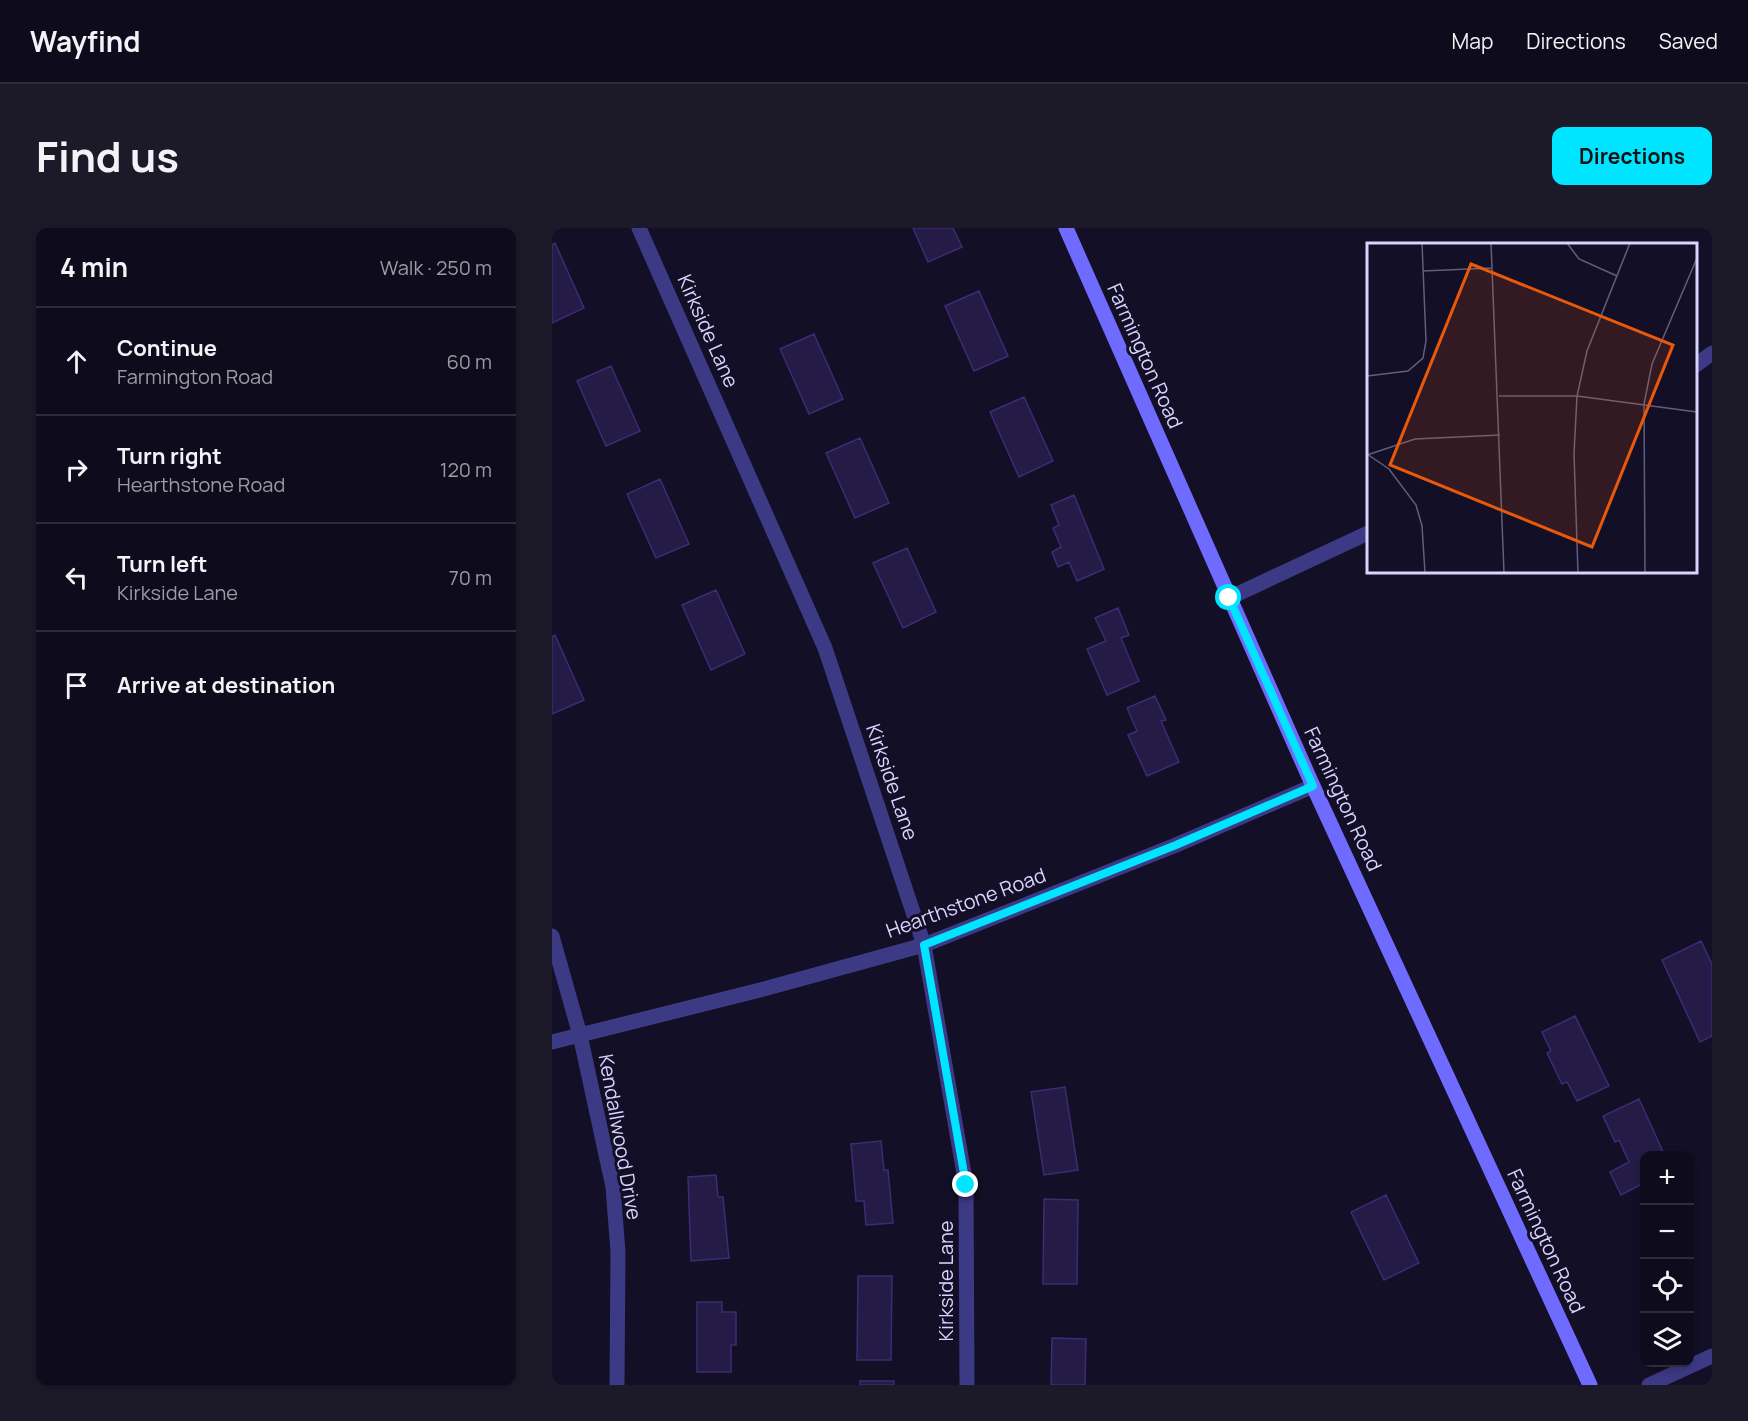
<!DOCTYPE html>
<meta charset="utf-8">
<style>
:root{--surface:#0e0b1c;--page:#1c1929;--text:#f1f3f6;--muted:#9b9ba3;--line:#2e2b3b;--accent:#00e5ff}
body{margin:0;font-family:Manrope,sans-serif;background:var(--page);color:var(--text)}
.controls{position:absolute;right:18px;bottom:18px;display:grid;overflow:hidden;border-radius:12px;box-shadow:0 3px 9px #0003}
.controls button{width:54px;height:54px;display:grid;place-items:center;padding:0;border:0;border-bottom:2px solid var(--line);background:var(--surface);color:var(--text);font:30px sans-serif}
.stop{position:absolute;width:18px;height:18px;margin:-14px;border:4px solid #00e5ff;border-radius:50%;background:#fff}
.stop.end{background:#00e5ff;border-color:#fff;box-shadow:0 2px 6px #0008}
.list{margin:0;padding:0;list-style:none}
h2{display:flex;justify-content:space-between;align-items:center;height:78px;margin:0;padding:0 24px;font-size:26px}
h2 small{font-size:20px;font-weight:400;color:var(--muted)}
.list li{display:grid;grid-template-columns:39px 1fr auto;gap:18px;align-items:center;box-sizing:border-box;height:108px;padding:0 24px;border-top:2px solid var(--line)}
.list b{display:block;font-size:22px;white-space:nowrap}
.list p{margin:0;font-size:20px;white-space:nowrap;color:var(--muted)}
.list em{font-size:20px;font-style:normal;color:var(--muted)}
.icon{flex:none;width:33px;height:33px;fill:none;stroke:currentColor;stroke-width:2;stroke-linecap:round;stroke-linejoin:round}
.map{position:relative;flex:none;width:1160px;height:1157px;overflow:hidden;border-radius:12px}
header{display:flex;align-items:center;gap:36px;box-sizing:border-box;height:84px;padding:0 30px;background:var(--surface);border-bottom:2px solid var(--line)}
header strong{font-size:28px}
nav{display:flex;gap:33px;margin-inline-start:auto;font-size:21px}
.intro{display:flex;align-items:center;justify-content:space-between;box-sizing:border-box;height:144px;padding:0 36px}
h1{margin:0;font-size:42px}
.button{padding:15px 27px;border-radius:12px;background:var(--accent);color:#111;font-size:21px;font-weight:700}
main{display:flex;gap:36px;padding:0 36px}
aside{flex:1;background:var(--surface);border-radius:12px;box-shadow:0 3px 9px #0003}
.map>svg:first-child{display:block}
.building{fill:#241b47;stroke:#3b2d73;stroke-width:1.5}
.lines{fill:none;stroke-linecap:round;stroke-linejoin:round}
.street{stroke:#3d3a85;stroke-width:15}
.secondary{stroke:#6f6bff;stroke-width:15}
.route{stroke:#00e5ff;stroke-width:8}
.labels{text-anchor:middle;stroke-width:6;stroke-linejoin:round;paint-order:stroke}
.street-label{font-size:20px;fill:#d9d4ff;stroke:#130f26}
.inset-road{fill:none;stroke:#625e7d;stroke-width:1.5}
.view{fill:#e8590c;fill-opacity:0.15;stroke:#e8590c;stroke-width:3}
.inset-edge{fill:none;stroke:#d9d4ff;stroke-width:3}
</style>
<header>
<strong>Wayfind</strong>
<nav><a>Map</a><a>Directions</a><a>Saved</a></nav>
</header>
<div class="intro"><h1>Find us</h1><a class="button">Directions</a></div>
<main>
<aside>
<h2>4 min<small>Walk · 250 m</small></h2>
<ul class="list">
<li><svg class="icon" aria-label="ahead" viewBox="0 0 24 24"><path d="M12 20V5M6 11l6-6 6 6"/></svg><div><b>Continue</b><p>Farmington Road</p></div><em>60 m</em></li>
<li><svg class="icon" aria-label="right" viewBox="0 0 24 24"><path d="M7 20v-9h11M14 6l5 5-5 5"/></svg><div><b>Turn right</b><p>Hearthstone Road</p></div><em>120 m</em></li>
<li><svg class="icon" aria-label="left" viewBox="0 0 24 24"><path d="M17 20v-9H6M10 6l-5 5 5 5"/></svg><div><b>Turn left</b><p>Kirkside Lane</p></div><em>70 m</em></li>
<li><svg class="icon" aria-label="arrive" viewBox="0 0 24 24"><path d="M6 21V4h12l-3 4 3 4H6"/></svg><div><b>Arrive at destination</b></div></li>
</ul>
</aside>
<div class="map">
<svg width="1160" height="1157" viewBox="0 0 1160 1157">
<rect width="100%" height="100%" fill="#130f26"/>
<!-- building -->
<path class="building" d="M361 0H401L410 19 376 34Z
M3 15 32 80 0 95V17Z
M427 63 456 128 422 143 393 78Z
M262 106 291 171 257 186 228 121Z
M59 138 88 203 54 218 25 153Z
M472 169 501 233 467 249 438 184Z
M308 210 337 275 303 290 274 225Z
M108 251 137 316 104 330 75 266Z
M522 267 552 341 525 353 517 334 506 339 500 324 509 319 501 300 507 297 499 277Z
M355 320 384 384 351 400 321 335Z
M164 362 193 426 159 442 130 377Z
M566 380 577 407 569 410 587 453 555 467 535 421 554 413 543 390Z
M3 407 32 472 0 486V409Z
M603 468 614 492 609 493 627 534 595 548 576 507 585 503 575 480Z
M1149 713 1160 736V808L1148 814 1110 732Z
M1023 788 1057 858 1025 873 1015 854 1010 856 995 825 999 823 990 804Z
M513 859 526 942 492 947 479 864Z
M1087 871 1113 928H1092V955L1069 967 1058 944 1077 934 1067 912 1063 914 1051 888Z
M329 913 332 942H336L341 995 314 997 312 973H304L299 916Z
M164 947 166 969H171L177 1030 139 1033 136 949Z
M834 967 867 1035 832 1052 799 984Z
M492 971 526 972 525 1056H491Z
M306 1048H340L339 1132H305Z
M145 1074H170V1084H184V1117H179V1144H145Z
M500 1110 534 1111 533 1157H499Z
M308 1153H342V1157H308Z"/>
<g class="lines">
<!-- street -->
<path class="street" d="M87 0 273 420 372 717 414 957 415 1157
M1144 137 1160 125
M677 370 816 305
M0 708 28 807 61 959 66 1024 65 1157
M0 814 208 762 372 717 624 617 761 558
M1097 1157 1160 1128"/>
<!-- secondary -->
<path class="secondary" d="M514 0 761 558 1038 1157"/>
</g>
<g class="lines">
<!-- route -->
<path class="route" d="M414 957 372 717 624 617 761 558 677 370"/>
</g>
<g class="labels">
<!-- street labels -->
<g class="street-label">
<text transform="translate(156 103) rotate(66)" y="7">Kirkside Lane</text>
<text transform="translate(593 128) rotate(66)" y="7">Farmington Road</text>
<text transform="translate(340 554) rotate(71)" y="7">Kirkside Lane</text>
<text transform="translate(791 571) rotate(65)" y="7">Farmington Road</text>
<text transform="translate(414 675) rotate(-20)" y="7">Hearthstone Road</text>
<text transform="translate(68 909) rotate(80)" y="7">Kendallwood Drive</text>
<text transform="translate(994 1013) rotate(65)" y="7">Farmington Road</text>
<text transform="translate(394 1053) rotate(-90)" y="7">Kirkside Lane</text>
</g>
</g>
<!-- overview -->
<g transform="translate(815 15)">
<rect width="330" height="330" fill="#130f26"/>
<path class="inset-road" d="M124 0 137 330M200 0 212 16 250 33M56 28 125 25M0 133 41 128 56 115 59 98 55 0M132 153H210L330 169M0 211 22 226 49 262 55 283 58 330M0 212 48 196 133 192M211 330 207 211 210 153 220 108 263 0M278 330 277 161 285 121 330 15"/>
<path class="view" d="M104 21 306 102 225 304 23 222Z"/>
<rect width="330" height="330" class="inset-edge"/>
</g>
</svg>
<div class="controls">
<button>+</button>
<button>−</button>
<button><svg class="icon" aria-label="locate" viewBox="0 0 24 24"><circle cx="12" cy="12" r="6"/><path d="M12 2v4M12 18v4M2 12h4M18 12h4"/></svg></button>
<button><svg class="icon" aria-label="layers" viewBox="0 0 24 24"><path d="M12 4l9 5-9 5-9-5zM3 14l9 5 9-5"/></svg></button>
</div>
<div class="stop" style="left:677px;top:370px"></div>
<div class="stop end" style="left:414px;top:957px"></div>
</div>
</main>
